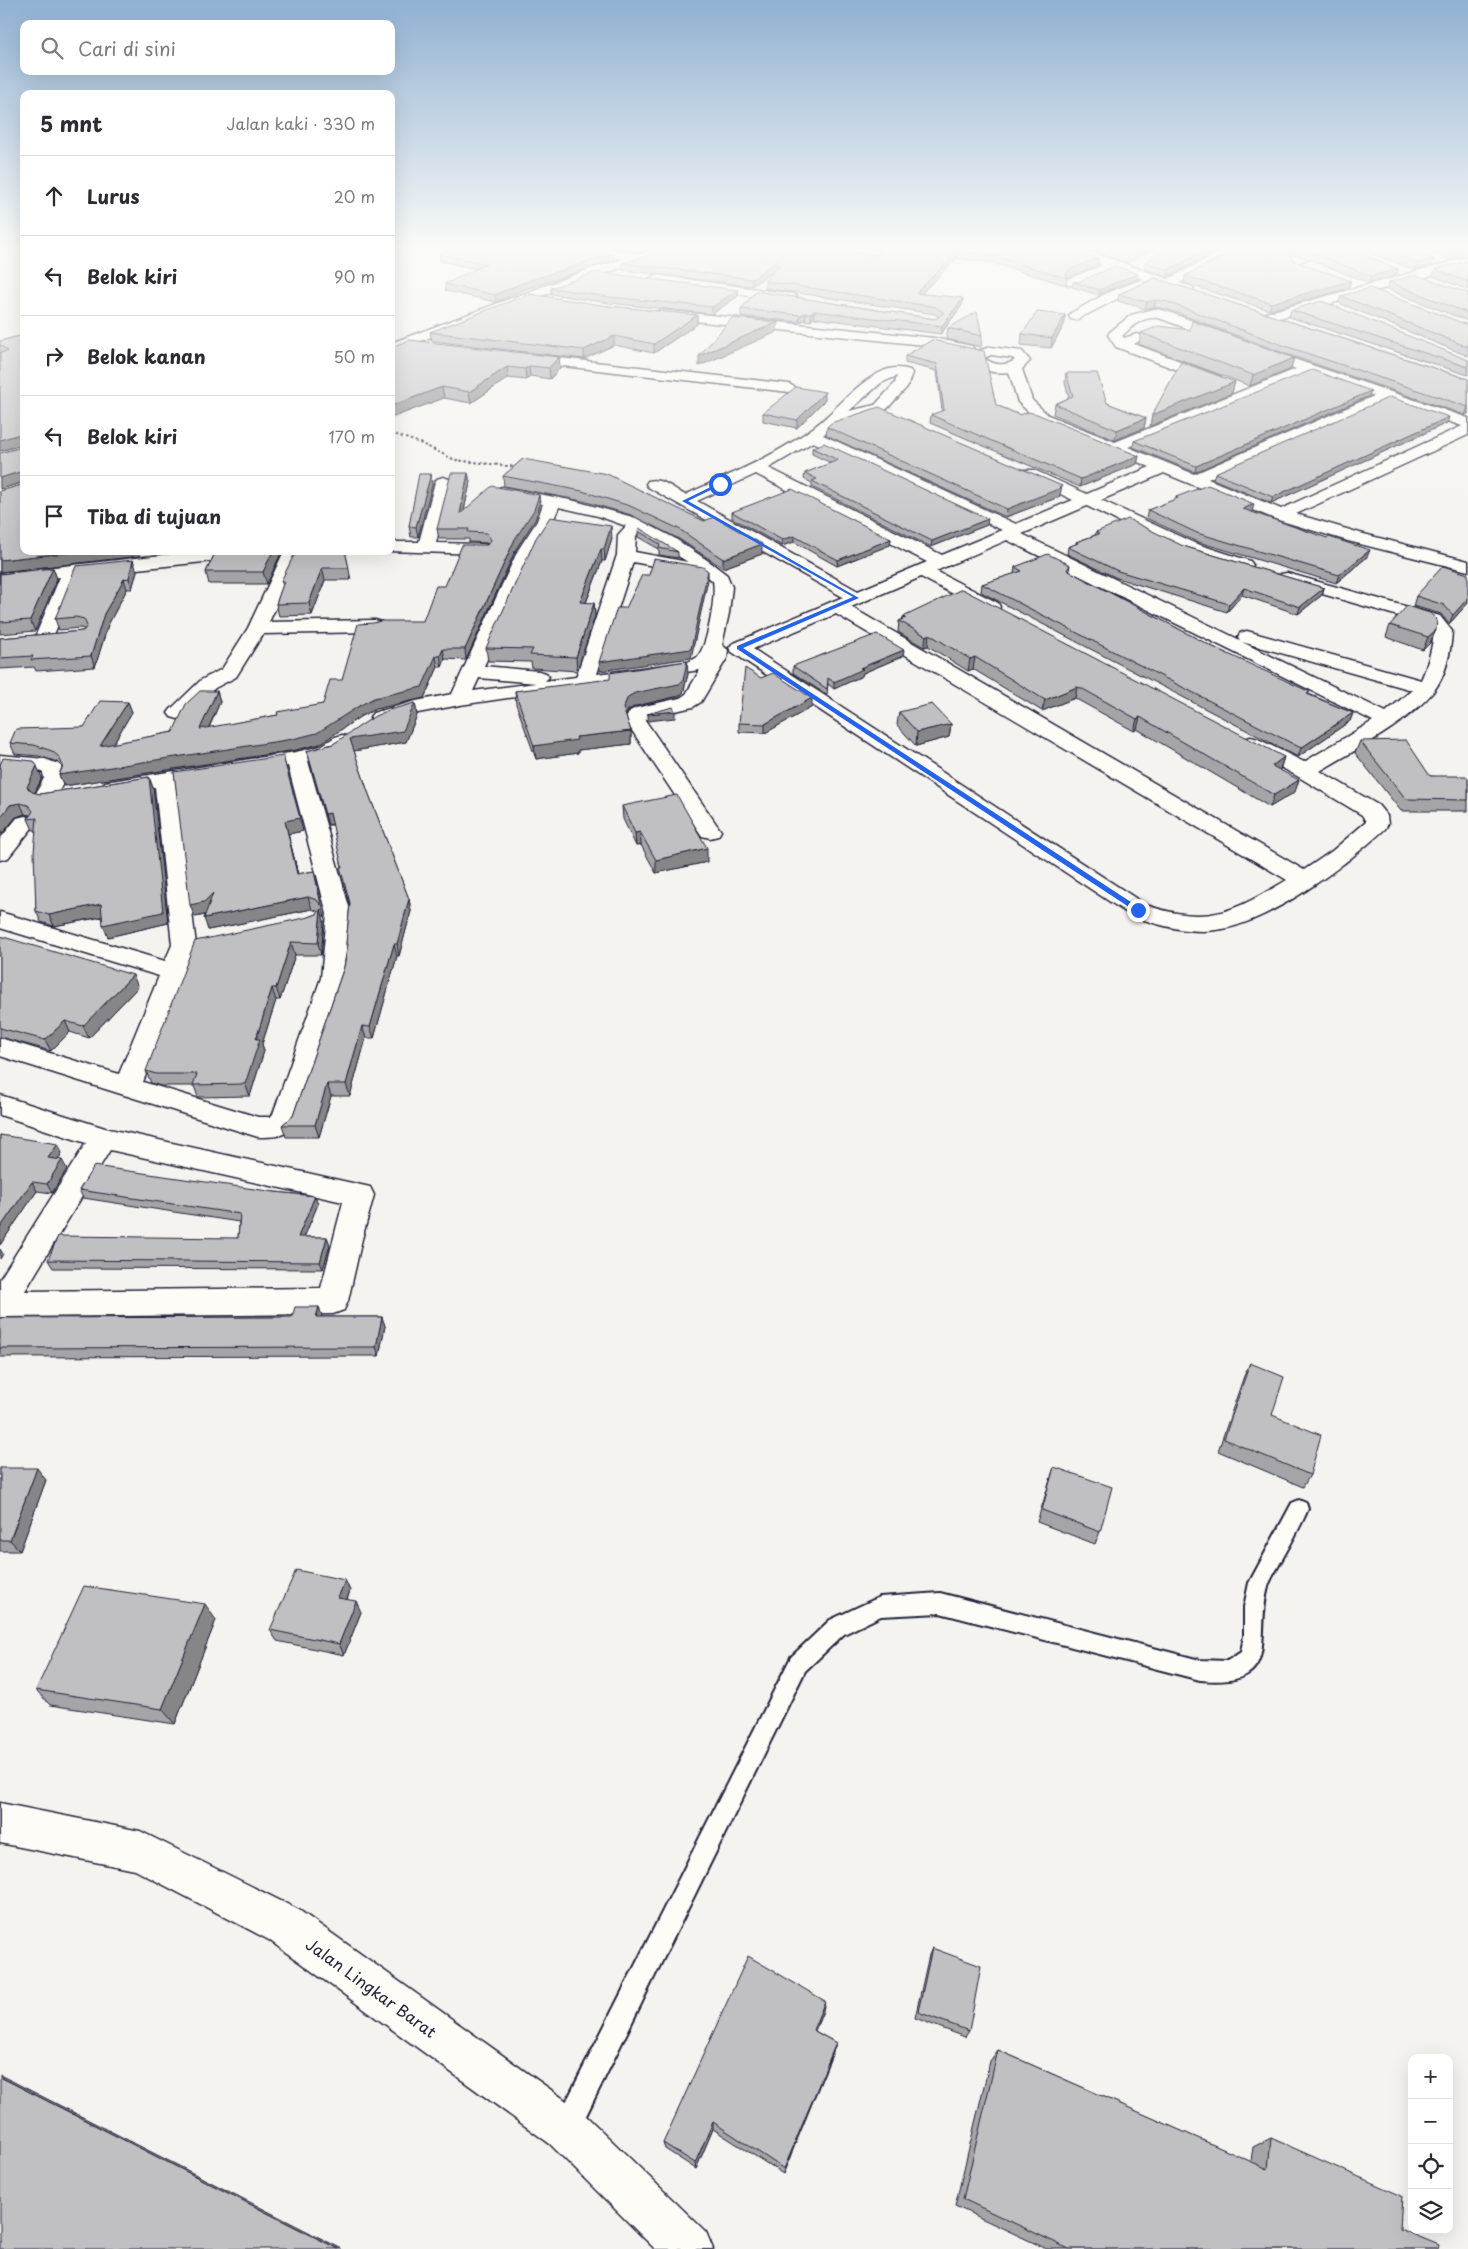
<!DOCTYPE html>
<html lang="id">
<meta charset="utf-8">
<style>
:root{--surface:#fff;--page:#f2f2f3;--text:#2b2b33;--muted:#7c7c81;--line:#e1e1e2}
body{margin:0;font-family:"Playpen Sans",sans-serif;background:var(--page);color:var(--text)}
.controls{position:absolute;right:15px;bottom:15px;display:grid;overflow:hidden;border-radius:10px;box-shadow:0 5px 20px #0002}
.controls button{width:45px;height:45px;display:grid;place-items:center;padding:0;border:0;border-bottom:1px solid var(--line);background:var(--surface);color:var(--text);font:25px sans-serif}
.stop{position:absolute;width:15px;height:15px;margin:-11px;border:4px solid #2563eb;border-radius:50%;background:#fff}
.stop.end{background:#2563eb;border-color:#fff;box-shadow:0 1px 5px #0008}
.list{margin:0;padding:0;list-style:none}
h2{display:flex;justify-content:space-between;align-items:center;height:65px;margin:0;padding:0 20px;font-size:21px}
h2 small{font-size:16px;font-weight:400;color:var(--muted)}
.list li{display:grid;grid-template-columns:32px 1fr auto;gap:15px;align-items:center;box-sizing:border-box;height:80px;padding:0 20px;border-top:1px solid var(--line)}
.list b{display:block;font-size:19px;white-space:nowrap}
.list em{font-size:16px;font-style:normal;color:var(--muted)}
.icon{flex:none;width:28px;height:28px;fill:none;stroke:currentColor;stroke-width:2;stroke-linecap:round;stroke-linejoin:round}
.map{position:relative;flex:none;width:1468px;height:2249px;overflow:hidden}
.search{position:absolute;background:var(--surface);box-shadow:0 5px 20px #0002;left:20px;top:20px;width:375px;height:55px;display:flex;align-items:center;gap:12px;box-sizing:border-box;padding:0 18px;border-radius:10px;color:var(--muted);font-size:19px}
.panel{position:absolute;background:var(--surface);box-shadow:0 5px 20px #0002;left:20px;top:90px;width:375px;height:465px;border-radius:10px}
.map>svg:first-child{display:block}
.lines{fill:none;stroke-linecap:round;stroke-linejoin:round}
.service-casing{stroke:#22223b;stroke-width:4}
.minor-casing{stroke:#22223b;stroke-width:3}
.secondary-casing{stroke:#22223b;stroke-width:3}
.trunk-casing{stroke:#22223b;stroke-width:3}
.path{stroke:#22223b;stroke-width:2;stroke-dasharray:2.5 2.5;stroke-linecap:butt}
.service{fill:#fdfcf7;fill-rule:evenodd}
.minor{fill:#fdfcf7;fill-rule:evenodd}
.secondary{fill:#fdfcf7;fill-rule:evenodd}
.trunk{fill:#fdfcf7;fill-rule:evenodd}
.wall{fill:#a5a4a7;stroke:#22223b}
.shaded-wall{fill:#868688;stroke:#22223b}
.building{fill:#c0bfc2;stroke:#22223b}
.route{fill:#2563eb}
.labels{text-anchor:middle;stroke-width:4;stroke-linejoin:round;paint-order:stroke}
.near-street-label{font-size:16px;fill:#22223b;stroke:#fdfcf7}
</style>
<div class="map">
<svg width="1468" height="2249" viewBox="0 0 1468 2249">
<rect width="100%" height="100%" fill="#f4f3ef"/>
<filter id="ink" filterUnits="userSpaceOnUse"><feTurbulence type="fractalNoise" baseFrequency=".02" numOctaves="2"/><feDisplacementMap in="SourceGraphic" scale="10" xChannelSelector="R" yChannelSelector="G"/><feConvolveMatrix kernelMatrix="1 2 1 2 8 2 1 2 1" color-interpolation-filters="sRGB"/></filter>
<g filter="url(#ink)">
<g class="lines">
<defs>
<path id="service" d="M1299 1500 1306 1503 1308 1509C1300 1528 1290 1545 1280 1563 1276 1571 1270 1579 1268 1587 1254 1638 1284 1688 1200 1680L940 1613 881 1616 844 1634 805 1671 576 2136 567 2139 558 2136 555 2127 558 2118 791 1657 830 1620 873 1600 880 1597 940 1593 1200 1660 1227 1661 1241 1652 1244 1636V1607L1249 1583 1292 1503Z"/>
<path id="minor" d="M566 247H597L640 254 646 258 640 262 572 251Z
M1058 247H1077L1168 279 1230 247H1238L1240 250 1179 283 1193 287 1194 290 1193 293H1183L1155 283 1119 298 1076 320 1071 319 1069 316 1071 313 1109 292 1143 279 1114 269 1076 285H1068L1066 282 1068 279 1103 265Z
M1321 247H1341L1294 264 1288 260 1290 257Z
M1468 257V265L1276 319H1266L1264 316 1266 313Z
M655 275 793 294 799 298 793 302 651 282 649 279Z
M1154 309 1166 311 1282 355 1468 418V435L1296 514 1360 533 1468 561V571L1348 541 1275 519 1164 473 1101 500 1194 543 1250 561 1253 565 1250 569C1224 575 1115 520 1087 506L1022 534 1240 640 1238 637 1240 633 1247 631 1421 680C1428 665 1432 648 1434 632L1426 624 1281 582 1278 578 1281 574 1287 573 1440 616 1452 631C1451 651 1446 676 1433 692 1404 726 1358 748 1320 771L1378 805 1387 816 1388 824 1385 829C1346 865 1270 923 1216 930 1187 934 1157 925 1130 915L732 652 729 648 732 644 843 597 648 487 646 484 648 481C661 477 674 489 685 495 728 475 772 458 810 430 835 413 853 385 881 372 891 367 900 367 910 370L912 373 907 387 885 411 837 423 823 435 1016 524 1073 500 1022 476 1020 473 1022 470H1034L1087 494 1150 467 1038 421 1018 402 1009 372C995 374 978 371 969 359L972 353 990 347 1022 351 1030 361 1022 369 1032 400 1048 415 1115 442 1296 369 1159 318C1143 316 1133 325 1122 336L1124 338 1137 334 1142 335 1144 338 1134 344 1220 376 1222 379 1220 382H1210L1116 347 1108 335 1110 332 1131 315ZM991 355 1013 358 1015 360C1005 367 993 365 984 358ZM1310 374 1374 396 1194 474 1128 447ZM897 376 895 383 875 405 849 411 881 383ZM1388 401 1462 426 1281 509 1208 479ZM813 442 1002 530 942 555 769 468ZM756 474 927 562 858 591 697 501ZM1007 540 1373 721 1304 762 1258 739 1251 737 1244 739 1241 743 1244 747 1297 776 1362 815 1366 822 1332 851 1304 870 851 607 921 577 984 611 991 613 998 611 1000 607 998 603 936 571ZM836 614 1287 880C1233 912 1209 926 1146 905L753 649ZM1242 642 1412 690 1386 712Z
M660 310 934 338 972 346 974 349 967 353 934 346 655 317 653 314Z
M524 354 789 384 796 388 789 392 519 361 517 358 519 355Z
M443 477 449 479 451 482 436 543 482 544 488 545 491 549 488 553 482 554 387 551H391V542H419L435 482 437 479Z
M502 487 575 501 636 518 674 538 710 562 727 575 732 587 729 613 722 645 728 650 727 658 701 702 693 707 649 717 645 720 721 831 718 836 710 838 702 836 625 720 630 711 636 708 680 698 686 694 700 670 460 705 418 713 380 723 373 721 370 717 373 713 416 701 452 694 518 550 537 521 543 504 496 495 494 492 496 489ZM559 507 598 516 626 526 618 535 617 555 576 677 545 681 549 677 546 673 539 671 484 666 536 550 553 521ZM639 532 688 562 635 552 636 536ZM633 562 690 573 698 569 713 581C716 596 708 644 698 656 696 659 691 660 688 662L597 674ZM479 678 536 683 473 691Z
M199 551H272L269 555 263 556 79 575 53 637 51 641 44 643 37 641 35 637 60 577 0 583V573Z
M284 551H302L269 622 375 620 382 622 384 626 382 630 375 632 263 634 236 677 215 688 185 717 178 719 171 717 168 713 171 709 201 680 222 669 248 628Z
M342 735 349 737 352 741C343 755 324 757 308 761L351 914 345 978 295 1127C283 1137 273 1137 258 1137L0 1056V1038L119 1074 159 976 0 928V912L165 961 172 945 155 787 113 793 105 792 102 787 105 782 296 752 321 746 335 737ZM288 766 327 914 321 978 273 1114 270 1117H258L143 1082 196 945 176 783Z
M0 755 45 759 61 765 66 778 53 802 45 804 37 802 34 797 44 778 43 773 40 771 0 767Z
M25 816 33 818 36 823 8 858 0 860V839L17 818Z
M0 1095 105 1128 370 1187 374 1195 362 1239 348 1301 344 1310 333 1314 0 1317V1279L86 1143 0 1115ZM110 1150 343 1202 321 1288 25 1291Z"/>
<path id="secondary" d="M665 247H685L683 250 598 275 391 352V343L590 269Z"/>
<path id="trunk" d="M0 1803 140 1831 299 1910 582 2112 706 2232 713 2249H655L550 2144 269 1940 135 1870 0 1843Z"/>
</defs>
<!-- service casing -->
<use href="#service" class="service-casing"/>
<!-- minor casing -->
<use href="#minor" class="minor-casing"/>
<!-- secondary casing -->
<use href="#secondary" class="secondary-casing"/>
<!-- trunk casing -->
<use href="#trunk" class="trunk-casing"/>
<!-- path -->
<path class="path" d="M391 433 420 443 455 460 517 467"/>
<!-- service -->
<use href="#service" class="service"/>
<!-- minor -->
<use href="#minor" class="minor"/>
<!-- secondary -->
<use href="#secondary" class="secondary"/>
<!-- trunk -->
<use href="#trunk" class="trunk"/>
</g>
<!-- wall -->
<path class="wall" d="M610 247H657L639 253Z
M850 247H1072L1097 265 1067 277 1066 285 993 263 957 258 922 293 962 305 941 334 814 318 811 321 805 320 799 322 741 316V309L756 291 935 319 939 317 935 314 765 288V281L773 271 752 286 623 270 622 263 875 255 879 253 876 250Z
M1084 247H1158L1127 263Z
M1225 247 1167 277 1144 269 1145 262Z
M1240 247H1346L1398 269 1396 276 1369 283 1298 255H1290L1294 261 1349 288 1269 310 1184 283 1185 276Z
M1355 247H1409L1432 266 1415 270Z
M1417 247H1468V256L1451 260Z
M439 254 614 260 523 290 496 302 446 291 445 284 476 269 440 261Z
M1468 261V290L1433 276 1435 269Z
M1155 278 1468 379V414L1465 415 1283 353 1167 309 1154 307 1145 309 1118 301 1119 294Z
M1137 279 1108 290 1099 295 1072 287 1073 282Z
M1389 282 1468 293V321L1387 289Z
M551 288 738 290V296L712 314 609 303 551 294Z
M1341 296 1468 325V356L1339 303Z
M608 306 697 315V324L654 353 614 345 584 359 432 341 430 332Z
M1291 310 1468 360V375L1289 317Z
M1065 315 1064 325 1051 348 1021 345 1022 334Z
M948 328 982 336 981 347 946 339Z
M1141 333 1291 369 1250 386 1139 344Z
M24 335V551H141L140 556 0 572V491L22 485V483L0 489V453L22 447V445L0 451V353H1L0 352V341Z
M932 340 996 405 1020 415 1139 456 1137 464 1080 487 930 423 931 415 942 411 937 371 905 363V356Z
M391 347 559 357 560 368 550 379 530 376 526 380 508 378 471 403 444 398Z
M1066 373 1107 403 1146 418 1144 428 1115 440 1053 414 1055 404 1069 398 1065 383Z
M1369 396 1195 472 1133 447 1134 441Z
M825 400 797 428 763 421V413Z
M1447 423 1271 503 1213 479 1215 473Z
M827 427 1060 495 1059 497 1006 517 826 435Z
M812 448 987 525 931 547 812 487V483L804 479 805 473 831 463 812 454Z
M523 459 762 554 723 568 679 539 631 515 583 501 504 486 503 476Z
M468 473 470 483 464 510 539 495 540 505 535 520 516 549 466 660 445 659 442 667H438L424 698 376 709 361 716 320 744 296 750 64 786 59 775 62 767 57 762 39 756 15 754 10 743 84 727 128 702 132 712 113 744 173 732 217 691 220 702 209 728 278 715 323 704 342 680 423 621 445 586 488 543 469 542V539H439L437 529Z
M431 474 432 485 418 537H411L409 526Z
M1176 497 1252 512H1251L1327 538 1367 557 1336 583 1195 541 1146 518 1148 510 1176 499Z
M732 512 891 539 890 545 837 566 794 542 782 546 732 518Z
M638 531 678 552V558L659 555V549L638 537Z
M1096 532 1183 546 1324 588 1322 595 1298 614 1242 595 1227 612 1117 578 1067 554 1068 547 1076 544V542L1095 535Z
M612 539 605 561H602L586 603H594L595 616 577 671 532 668 531 662 488 661 486 648Z
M216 551H282L267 584H209L206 572Z
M345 551 351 580H325L312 615 279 616 276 604 283 585 281 581Z
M1070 565 1069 571 1211 646 1309 694 1353 713 1350 721 1298 757 981 592 982 584 1014 574 1015 567Z
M53 568 57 579 35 631 0 634V574Z
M137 571 132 589H127L108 625 95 667 36 671 34 667 0 669V638L83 631 84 629 80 628 59 630 55 619Z
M1416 596 1468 603 1449 624 1441 614 1413 606Z
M903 617 1284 757 1280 770 1295 792 1270 807 1137 729 1134 731 1078 700 1075 698 1042 711 973 669 968 671 928 646 924 647 898 632 899 621 902 620Z
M1390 625 1436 630 1430 643 1423 650 1386 637Z
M903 656 863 673 862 676 834 689 828 684 827 695 793 673V666Z
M688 674 683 693 679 696 636 706 628 710 626 716 631 731V744L578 750V753L536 759 516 704 515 691Z
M761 678 812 707 765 733 739 732V723Z
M415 703 417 715 406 742 354 751 368 792 409 899 411 911 399 956H397L374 1038H366L350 1096H331L319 1137H286L282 1125 293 1116 344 967 347 948 346 944 350 903 333 825H328L307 751 333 744Z
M899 712 951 724 949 737 916 746 897 725Z
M1360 741 1430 776 1468 779V811H1401L1355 753Z
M0 765 42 778 35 793 40 794 149 777 153 788 168 923 108 937 102 917 54 926 41 922 36 911V830H33L28 819 30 815 25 814 16 817 2 834H0Z
M174 772 303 831 288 834 298 874 314 871 317 883 325 917 322 914 324 921 321 955H295L280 1000H276L262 1044 264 1051 250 1096 198 1097 194 1086H161L151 1083 146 1071 309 917 317 914 319 912 312 909 208 930 205 915 195 917Z
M622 806 707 862 656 873 641 845 636 846 623 819Z
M0 936 138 987 89 1038 70 1032 51 1051 0 1037Z
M0 1135 62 1153 58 1160 67 1169 52 1193 37 1191 0 1245Z
M79 1190 275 1192 315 1196 318 1204 304 1237H327L330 1245 323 1269 53 1268 48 1260 238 1238 239 1222 83 1198Z
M319 1307 322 1317H382L385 1326 379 1356 0 1357V1318L292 1317Z
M1250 1363 1272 1415 1310 1475 1303 1487 1218 1451 1244 1376Z
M1054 1467 1100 1532 1095 1544 1037 1522Z
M0 1468 46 1480 20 1551H0Z
M345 1580 350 1591 347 1600 361 1612 344 1655 277 1641 270 1630Z
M216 1620 175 1724 50 1705 36 1690Z
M932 1948 969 2031 965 2037 915 2018 929 1955Z
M823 2011 815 2031 836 2043 833 2052 783 2174 713 2129 696 2169 665 2149 663 2143Z
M998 2050 1251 2162 1253 2147 1271 2138 1400 2229 1438 2249H1047L955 2206 990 2061Z"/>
<!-- shaded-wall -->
<path class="shaded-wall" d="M639 247H657L639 253Z
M1146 247H1158L1127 263 1128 256Z
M1213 247H1225L1167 277 1168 270Z
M1468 250V256L1451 260 1453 253Z
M958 251 957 258 915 300 916 293Z
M614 253V260L523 290 496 302 495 295 522 283Z
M1098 258 1097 265 1067 278 1066 274 1068 270Z
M1434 259 1432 266 1415 270 1417 263Z
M777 261V268L752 286V279Z
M1398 269 1396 276 1369 283 1371 276Z
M1138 274 1137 279 1108 290 1099 295 1100 290 1109 285Z
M1351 281 1349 288 1269 310 1271 303Z
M738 290V296L712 314V307Z
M963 298 962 305 941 334 942 326Z
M1156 300 1154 307 1145 309 1147 302Z
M814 311V318L811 321V313Z
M806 313 805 320 799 322 800 315Z
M697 315V324L654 353V344Z
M1065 315 1064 325 1051 348 1052 338Z
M778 322 777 332 699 366V356Z
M614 336V345L584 359V350Z
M559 357 560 368 550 379 549 368Z
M1294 358 1291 369 1250 386 1253 375Z
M529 366 530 376 526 380 525 369Z
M507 367 508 378 471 403 469 392Z
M1235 382 1232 393 1150 426 1152 415Z
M442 387 444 398 391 418V406Z
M1371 391 1369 396 1195 472 1196 466Z
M825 392V400L797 428V420Z
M1468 407V414L1465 415Z
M1449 417 1447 423 1271 503 1273 497Z
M1146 418 1144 428 1115 440 1117 430Z
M20 434 24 444 0 451V440Z
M1139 456 1137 464 1080 487 1081 479Z
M20 472 24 482 0 489V478Z
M468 473 470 483 461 524 460 514Z
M431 474 432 485 418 537 416 527Z
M1062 486 1060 495 1059 497 1006 517 1007 509Z
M539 495 540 505 535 520 516 549 466 660 465 649 515 539Z
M1254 504 1252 512 1241 517 1243 509Z
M988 519 987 525 931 547 932 541Z
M611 526 612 539 605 561 604 549Z
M794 536V542L782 546V540Z
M891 539 890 545 837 566 838 560Z
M762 544V554L723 568V559Z
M601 549 602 561 581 615 580 602Z
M1370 550 1367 557 1336 583 1339 575Z
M82 551H141L140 556 0 572V560Z
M273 551H282L267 584 263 572Z
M133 560 137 571 132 589 129 578Z
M53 568 57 579 35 631 30 620Z
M322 568 325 580 312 615 309 603Z
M708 571V580L691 658 600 671 599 662Z
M124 579 127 589 108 625 95 667 91 656 104 614Z
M1244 588 1242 595 1227 612 1229 604Z
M1324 588 1322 595 1298 614 1300 607Z
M1468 596V603L1449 624 1453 615Z
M594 603 595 616 577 671 576 657Z
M1436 630 1430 643 1423 650 1428 637Z
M929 634 928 646 924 647 926 636Z
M443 649 445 659 442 667 440 656Z
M904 650 903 656 863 673 862 676 834 689V682L860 668Z
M436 656 438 667 424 698 376 709 361 716 320 744 296 750 64 786 59 775 359 706Z
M975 657 973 669 968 671 970 659Z
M687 661 688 674 683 693 679 696 636 706 628 710 623 721V708L628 697Z
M1077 687 1075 698 1042 711 1045 700Z
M217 691 220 702 203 740 200 729Z
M812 698V707L765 733V724Z
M128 702 132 712 105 757 100 746Z
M415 703 417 715 406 742 353 751 350 739Z
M675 711V718L648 721V714Z
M1353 713 1350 721 1298 757 1301 748Z
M1140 717 1137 729 1134 731 1137 719Z
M951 724 949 737 916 746 917 732Z
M631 731V744L578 750V753L536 759 534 746 576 737Z
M283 756 303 831 288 834 301 886 285 821Z
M1284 757 1280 769 1268 778 1272 766Z
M37 766 42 778 32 798 27 787Z
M149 777 153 788 168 923 108 937 103 925Z
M1299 780 1295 792 1270 807 1274 795Z
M20 803 25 814 16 817 2 834 0 830V818L10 805Z
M330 813 333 824 328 825 325 814Z
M640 832 641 845 636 846 635 833Z
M707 848V862L656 873V860Z
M213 893 209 914 195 917 190 905Z
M308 897 312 909 208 930 204 918Z
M409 899 411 911 399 956 397 944Z
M101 904 106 916 54 926 49 915Z
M321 909 324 921 321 955 318 943Z
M291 942 295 955 280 1000 276 988Z
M394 944 397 956 374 1038 370 1027Z
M133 975 138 987 89 1038 83 1026Z
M272 988 276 1000 262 1044 264 1051 250 1096 245 1084 256 1039Z
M65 1021 70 1032 51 1051 45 1040Z
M362 1026 366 1038 350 1096 346 1084Z
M327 1084 331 1096 319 1137 315 1125Z
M58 1144 62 1153 53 1167 48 1158Z
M62 1160 67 1169 52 1193 47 1184Z
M32 1182 37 1191 0 1245V1228Z
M315 1196 318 1204 301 1245 298 1237Z
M327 1237 330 1245 323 1269 320 1262Z
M0 1249 3 1254 0 1259Z
M319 1307 322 1316 320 1326 316 1317Z
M382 1317 385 1326 379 1356 376 1347Z
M37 1468 46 1480 20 1551 10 1540Z
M345 1580 350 1591 343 1609 338 1598Z
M356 1601 361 1612 344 1655 339 1644Z
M205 1604 216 1620 175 1724 162 1709Z
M825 2001 823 2011 811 2039 813 2030Z
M836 2043 833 2052 783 2174 784 2169Z
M0 2075 342 2249H338L0 2077Z
M713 2122V2129L696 2169 695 2163Z"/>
<!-- building -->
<path class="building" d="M455 247H579L614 253 522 283 495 295 445 284 486 264 439 254Z
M675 247H806L875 255 883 250 881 247H1072L1098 258 1068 270 1066 274 1067 278 994 256 958 251 916 293 963 298 942 326 814 311 811 313H806L800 315 741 309 756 291 935 319 944 313 936 307 765 281 780 264 777 261 752 279 622 263Z
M1104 247H1146L1128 256Z
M1171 247H1213L1168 270 1145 262Z
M1241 247H1346L1398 269 1371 276 1300 248H1292L1288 253 1294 261 1351 281 1271 303 1185 276Z
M1375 247H1409L1434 259 1417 263Z
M1438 247H1468V250L1453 253Z
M1468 261V282L1435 269Z
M1115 266 1138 274 1109 285 1100 290 1073 282H1078Z
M596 272 738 290 712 307 609 297 551 288Z
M1416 275 1468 293V313L1389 282Z
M1155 278 1468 379V407L1285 346 1168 302 1156 300 1147 302 1119 294Z
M1370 288 1468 325V347L1341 296Z
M529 294 608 306 697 315 654 344 614 336 584 350 430 332Z
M1322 301 1468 360V367L1291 310Z
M977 312 982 336 948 328Z
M1037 312 1065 315 1052 338 1022 334Z
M732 318 778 322 699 356Z
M1192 321 1294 358 1253 375 1141 333 1159 326 1190 330Z
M24 335V551H82L0 560V491L22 485V474L20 472 0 478V453L22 447V436L20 434 0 440V353L8 351 0 345V341Z
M409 340 559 357 549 368 529 366 525 369 507 367 469 392 442 387 391 406V347Z
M932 340 984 351 996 405 1020 415 1028 412 1037 414 1139 456 1081 479 931 415 944 410 937 364 905 356Z
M1181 362 1235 382 1152 415Z
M1312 370 1371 391 1196 466 1134 441Z
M1066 373H1097L1107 403 1146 418 1117 430 1055 404 1073 396Z
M796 387 825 392 797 420 763 413Z
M1390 397 1449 417 1273 497 1215 473Z
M879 407 1062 486 1059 488H1061L1007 509 827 427 831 423Z
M824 443 988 519 932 541 812 481 817 479 805 473 838 460 812 448Z
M523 459 607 474 704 521 714 517 762 544 723 559 679 529 630 506 582 491 503 476Z
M451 473H468L460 514 492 486 539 495 534 510 515 539 465 649H443L440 656H436L422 687 374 698 359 706 317 733 293 739 59 775 63 766 59 757 52 751 34 745 10 743 16 729 84 727 100 701 128 702 100 746 173 732 186 704 200 691H217L200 729 278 715 277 712 323 704 330 680H342L358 624 373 623 381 621H423L436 586H445L462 545H487L491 540 487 533 468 532 469 529H437Z
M419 474H431L416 527 409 526Z
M1208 485 1254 504 1243 509 1327 538 1329 537 1370 550 1339 575 1197 533 1148 510 1178 498 1176 497Z
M792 489 891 539 838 560 794 536 782 540 732 512Z
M550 517 611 526 604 549H601L580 602 594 603 576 657 530 655 533 649 486 648 536 538Z
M1128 519 1183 546 1324 588 1300 607 1244 588 1229 604 1118 571 1068 547 1078 543 1076 542 1099 534 1096 532Z
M639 528 678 552 659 548 660 544 638 531Z
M216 551H273L263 572H206Z
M296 551H345L349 568H322L309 603 276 604 284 581H281Z
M1048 554 1070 565 1067 570 1211 646 1310 692 1307 694 1353 713 1301 748 982 584 1022 571 1015 567Z
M654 559 703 567 708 571 691 649 599 662 617 608H626L642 575H649Z
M133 560 129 578 124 579 104 614 91 656 31 660 33 656 0 658V638L83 631 87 626 84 619 76 617 55 619 76 566Z
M1443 566 1468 574V598L1453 615 1444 605 1416 596Z
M53 568 30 620 0 622V574Z
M962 589 1284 757 1272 766 1299 780 1274 795 1140 717 1137 719 1081 688 1077 687 1045 700 975 657 970 659 929 634 926 636 899 621 906 618 903 617Z
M1407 606 1430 613 1437 620 1436 630 1428 637 1390 625Z
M877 634 904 650 860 668 863 669 834 682 828 678 827 689 793 666Z
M687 661 683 681 679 684 635 693 628 697 623 708 631 731 576 737 577 740 534 746 515 691 610 679V673Z
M745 668 761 678 773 673 812 698 765 724 739 723Z
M415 703 403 731 350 739 368 792 409 899 397 944H394L370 1027 362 1026 346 1084H327L315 1125H282L293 1116 344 967 348 944H346L350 903 340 867H342L330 813 325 814 307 751 333 744 375 716 389 710Z
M932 704 951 724 917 732 899 712Z
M673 707 675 711 648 714H647Z
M1406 740 1430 776H1466L1468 779V800L1406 799 1360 741Z
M283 756 300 818 285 821 297 874 314 871 321 905 317 900 308 897 204 918 213 893 204 902 190 905 174 772Z
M3 758 34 761 37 766 27 787 32 792 40 794 149 777 163 912 103 925 101 904 49 915 36 911 34 852 37 818 28 819 33 811 28 805 20 803 10 805 0 818V765Z
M677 795 707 848 656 860 640 832 635 833 622 806Z
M321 909 318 943 291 942 276 988H272L256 1039H260L245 1084 193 1085 197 1074H156L146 1071 195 941 309 917 317 914Z
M0 936 133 975 83 1026 65 1021 45 1040 0 1028Z
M0 1135 58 1144 48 1158 62 1160 47 1184 32 1182 0 1228Z
M94 1166 275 1192 315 1196 298 1237H327L320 1262 48 1260 58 1236 238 1238 240 1214 79 1190Z
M295 1307H319L316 1317H382L376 1347 0 1348V1318L292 1317Z
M1250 1363 1284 1377 1272 1415 1321 1435 1310 1475 1224 1439Z
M1054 1467 1112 1487 1100 1532 1042 1510Z
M0 1468H37L10 1540H0Z
M296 1570 345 1580 338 1598 356 1601 339 1644 270 1630Z
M84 1586 205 1604 162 1709 36 1690Z
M932 1948 981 1966 969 2031 918 2012Z
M748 1956 825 2001 813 2030 836 2043 784 2169 713 2122 695 2163 663 2143Z
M998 2050 1268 2169 1271 2138 1402 2196 1400 2229 1439 2245 1438 2249H1069L963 2199Z
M0 2077 338 2249H0Z"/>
</g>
<!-- sky -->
<linearGradient id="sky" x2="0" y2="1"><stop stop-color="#90b1d2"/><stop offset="0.44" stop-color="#fafaf8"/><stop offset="1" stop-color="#fafaf8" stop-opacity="0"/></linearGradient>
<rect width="1468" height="562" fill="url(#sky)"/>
<!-- route -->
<path class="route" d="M719 483 723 484 688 501 859 598 743 648 1140 908V911H1135L737 649V646L853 597 682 501Z"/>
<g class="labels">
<!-- near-street labels -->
<g class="near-street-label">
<text transform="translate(371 1988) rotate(36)" y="6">Jalan Lingkar Barat</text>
</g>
</g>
</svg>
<div class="controls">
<button>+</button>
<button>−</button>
<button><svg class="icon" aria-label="locate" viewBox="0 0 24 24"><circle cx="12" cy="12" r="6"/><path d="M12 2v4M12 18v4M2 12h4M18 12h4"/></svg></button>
<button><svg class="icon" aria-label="layers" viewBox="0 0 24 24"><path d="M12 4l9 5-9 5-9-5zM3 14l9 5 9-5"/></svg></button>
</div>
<div class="stop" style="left:720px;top:484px"></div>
<div class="stop end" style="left:1138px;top:910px"></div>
<div class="search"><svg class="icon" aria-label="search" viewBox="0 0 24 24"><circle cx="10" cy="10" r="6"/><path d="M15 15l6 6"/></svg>Cari di sini</div>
<section class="panel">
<h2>5 mnt<small>Jalan kaki · 330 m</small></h2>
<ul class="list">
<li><svg class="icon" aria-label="ahead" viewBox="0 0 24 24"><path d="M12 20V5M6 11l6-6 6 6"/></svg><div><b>Lurus</b></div><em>20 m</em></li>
<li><svg class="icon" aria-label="left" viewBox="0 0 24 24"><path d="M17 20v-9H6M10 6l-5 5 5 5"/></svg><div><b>Belok kiri</b></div><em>90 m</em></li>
<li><svg class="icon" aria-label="right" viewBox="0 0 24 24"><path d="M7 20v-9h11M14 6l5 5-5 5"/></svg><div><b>Belok kanan</b></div><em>50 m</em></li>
<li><svg class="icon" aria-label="left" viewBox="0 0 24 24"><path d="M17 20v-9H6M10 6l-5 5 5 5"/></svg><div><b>Belok kiri</b></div><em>170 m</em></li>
<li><svg class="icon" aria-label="arrive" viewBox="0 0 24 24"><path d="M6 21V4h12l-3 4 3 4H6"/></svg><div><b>Tiba di tujuan</b></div></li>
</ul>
</section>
</div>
